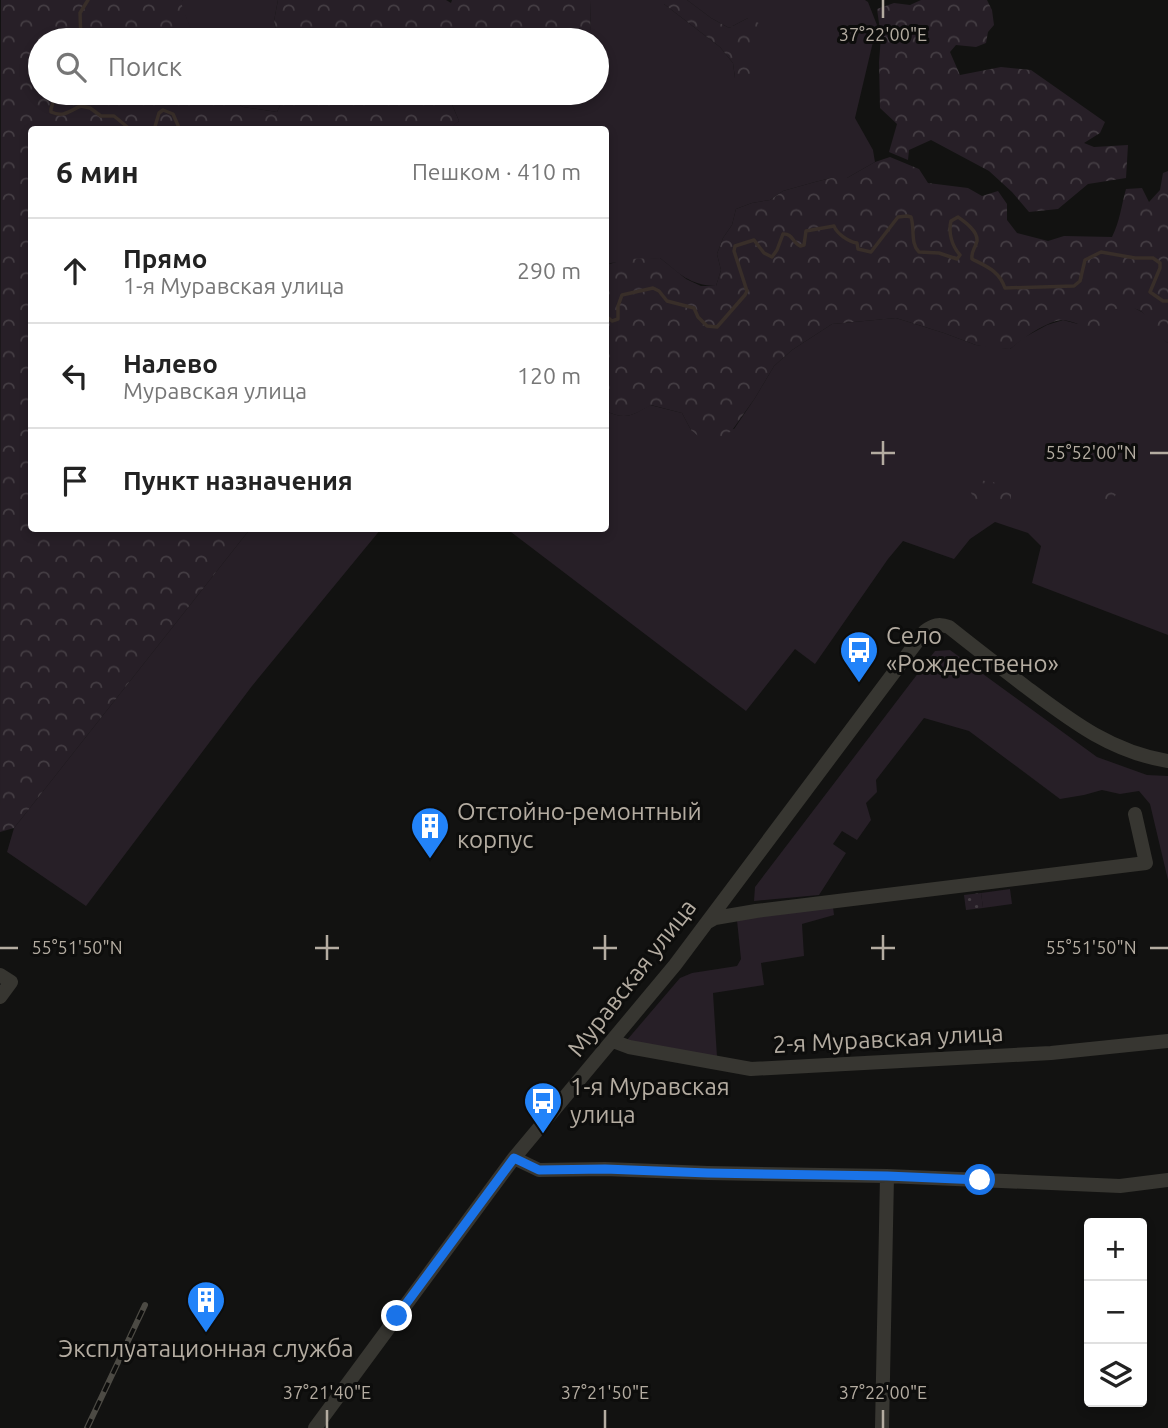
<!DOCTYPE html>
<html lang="ru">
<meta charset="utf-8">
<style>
:root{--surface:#fff;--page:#f6f6f6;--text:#222;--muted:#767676;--line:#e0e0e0}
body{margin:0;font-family:Ubuntu,sans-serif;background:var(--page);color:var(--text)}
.controls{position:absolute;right:21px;bottom:21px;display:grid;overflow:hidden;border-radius:7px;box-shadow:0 4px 10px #0003}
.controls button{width:63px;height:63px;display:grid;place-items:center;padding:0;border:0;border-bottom:2px solid var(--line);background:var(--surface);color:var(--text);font:35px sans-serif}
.stop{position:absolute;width:21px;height:21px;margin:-16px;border:5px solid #1a73e8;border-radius:50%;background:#fff}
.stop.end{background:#1a73e8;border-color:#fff;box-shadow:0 2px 7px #0008}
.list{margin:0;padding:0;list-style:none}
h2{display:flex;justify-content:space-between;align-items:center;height:91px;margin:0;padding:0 28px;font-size:30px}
h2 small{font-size:23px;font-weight:400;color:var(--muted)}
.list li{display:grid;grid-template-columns:46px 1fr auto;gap:21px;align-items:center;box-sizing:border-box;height:105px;padding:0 28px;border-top:2px solid var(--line)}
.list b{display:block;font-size:26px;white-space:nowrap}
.list p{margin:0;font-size:23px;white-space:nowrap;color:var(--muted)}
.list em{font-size:23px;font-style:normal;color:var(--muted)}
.icon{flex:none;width:38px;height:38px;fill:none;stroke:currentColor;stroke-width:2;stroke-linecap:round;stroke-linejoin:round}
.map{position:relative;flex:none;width:1168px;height:1428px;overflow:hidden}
.search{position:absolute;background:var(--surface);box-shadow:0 4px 10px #0003;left:28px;top:28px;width:581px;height:77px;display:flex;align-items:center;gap:18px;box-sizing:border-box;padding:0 24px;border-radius:38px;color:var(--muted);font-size:26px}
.panel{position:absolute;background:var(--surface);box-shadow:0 4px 10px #0003;left:28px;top:126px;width:581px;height:406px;border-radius:7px}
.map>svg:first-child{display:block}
.grass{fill:#271f27}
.forest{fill:url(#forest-crowns)}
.park{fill:url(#park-dots)}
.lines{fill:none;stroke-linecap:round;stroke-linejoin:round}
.stream{stroke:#382e29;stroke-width:3.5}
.minor{stroke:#373631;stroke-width:14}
.rail-casing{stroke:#4c4a44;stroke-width:6}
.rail{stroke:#0d0d0c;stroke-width:3.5;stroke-dasharray:10;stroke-linecap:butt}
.route{stroke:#1a73e8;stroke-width:9}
.ticks{fill:none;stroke:#b4aca1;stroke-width:2.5}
.labels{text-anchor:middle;stroke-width:6;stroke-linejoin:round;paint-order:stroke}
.poi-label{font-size:24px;fill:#b4aca1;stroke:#0d0d0c;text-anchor:start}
.street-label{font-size:24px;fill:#b4aca1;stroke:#0d0d0c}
.ticks-label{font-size:18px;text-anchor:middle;fill:#b4aca1;stroke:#0d0d0c;stroke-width:6;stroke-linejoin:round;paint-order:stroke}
</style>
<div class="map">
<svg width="1168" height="1428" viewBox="0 0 1168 1428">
<defs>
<pattern id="forest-crowns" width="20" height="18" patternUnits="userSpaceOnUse" patternTransform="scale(1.75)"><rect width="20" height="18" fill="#271f27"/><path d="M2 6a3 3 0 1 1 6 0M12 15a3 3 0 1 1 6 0" fill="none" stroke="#443d43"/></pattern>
<pattern id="park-dots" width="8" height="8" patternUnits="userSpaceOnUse" patternTransform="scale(1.75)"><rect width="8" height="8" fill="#271f27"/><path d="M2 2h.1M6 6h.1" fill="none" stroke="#443d43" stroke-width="1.8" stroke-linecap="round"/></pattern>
</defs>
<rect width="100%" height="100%" fill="#121211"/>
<!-- grass -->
<path class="grass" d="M183 0H278L274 21 278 40H195L180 3Z
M591 0H664V4L720 47 733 63 735 78 748 68V18L729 28 711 18 687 0H865L868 2 877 25 855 118 873 150 875 162 847 178H831L815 182 783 191 770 200 752 203 736 209 732 225 723 238 717 254 721 270 716 286C689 285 680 274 660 258L611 263 606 265V130L448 129 459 121 447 93H550L558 98 574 93H597V40H593L590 33Z
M433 29H450L465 36 483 35 492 40H422Z
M221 93H286L277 112 243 107Z
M1131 306C1136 309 1143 312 1146 315 1155 324 1157 336 1168 343V635L1032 583 1041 546 1028 533 995 522 970 539 954 559 903 541 888 559 815 664 795 649 746 711 507 529 606 528V411C625 420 632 416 650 405L682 413 691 430 734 429 755 398 774 366 792 350 832 324 896 318 944 333 976 345 1010 349 1023 338 1047 325 1063 320 1078 324 1115 308Z
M250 529H381L252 686 86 906 7 852 14 828Z
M950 650 1097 757 1147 775 1168 776V880L1150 804 1139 791 1120 794 1102 790 1084 795 1060 799 969 731 924 718 876 780 877 792 866 803 871 820 857 840 842 831 833 844 846 853 819 895 754 901 755 887 935 651Z
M1010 889 1012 904 983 908 981 893Z
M833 907 834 915 802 924 804 956 761 963 764 985 713 993 717 1057 627 1040 680 978 692 973 737 966 741 959 737 920Z"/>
<!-- forest -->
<path class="forest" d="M1 0H183L181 3 195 40H40V93H221L243 107 277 112 286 93H447L459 121 448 130H32V528L250 529 14 828 0 832Z
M278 0H446L451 3 452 0H591L590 33 593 40H492L483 35 465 36 450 29H433L422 40H278L274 21Z
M664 0H687L711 18 729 28 748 18 761 24 756 37 758 50 749 58 748 68 757 84 744 85 735 78 733 63 720 47 664 4Z
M921 0H987L992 10 994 25 988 32 986 43 976 47 956 45 950 52 960 75 1001 67 1031 70 1105 122 1100 133 1084 143 1094 147 1128 145 1126 178 1088 184 1058 209 1029 212 1012 192 989 171 931 140 909 150 908 160 889 152 897 124 880 108 879 62 881 37 877 9 894 3 910 5Z
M890 157 919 169 928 183 968 188 982 196 998 191 1007 204V220L1017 233 1048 241 1064 236 1112 237C1120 221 1121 207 1126 189L1142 188 1149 202 1160 190 1163 173 1168 171V343C1143 329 1156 302 1115 309L1116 325 1104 336 1087 337 1078 324C1073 322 1066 320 1061 320 1043 323 1024 338 1010 349L992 348 976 345 944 333 896 318 832 324 792 350 774 366 755 398 733 429 721 440 704 441 691 430 682 413 651 405C632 416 625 420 606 411V265L627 259 660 258 686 279 701 286H716L721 270 717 254 723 238 732 225 736 209 752 203 770 200 783 191 815 182 831 178H847L875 162Z
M978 480 993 482 1011 490V501C997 505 987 504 974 500L970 490Z
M1100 490H1108L1116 494 1113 500 1106 503 1093 495Z"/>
<!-- park -->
<path class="park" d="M981 893 983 908 966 910 964 895Z"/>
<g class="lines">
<!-- stream -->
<path class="stream" d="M81 40 80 13 88 0
M56 93 51 109V112C65 118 70 110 81 106L90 108 101 116H114L131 130
M154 130 159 113 163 110 173 114 180 130
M606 316 612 321 618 319V306L622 295 653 288 659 291 667 301 694 308 698 317 707 326 717 327 745 295 747 291 734 251 735 246 754 240 764 253 772 257 777 250 783 234C792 233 793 243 800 246L804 245 806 231 834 226C837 234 849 242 857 243L858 249 871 252 898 217 907 216 911 217C915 229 910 243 919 252L939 253 957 259 960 255C952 246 948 233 951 221L958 217C965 222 978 231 977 241 975 249 971 251 972 259 988 267 999 271 1005 288L1074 286 1080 281 1085 260 1101 252 1135 258H1153L1160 263V268L1150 292 1163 301H1168"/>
<!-- minor -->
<path class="minor" d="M708 922 715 918 756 911 1146 863 1135 814
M0 975 11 982 0 997
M613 1041 629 1047 751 1069 1051 1053 1168 1041
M514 1158 539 1170 605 1169 708 1173 887 1176 1120 1186 1168 1180
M315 1428 514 1158 675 965 925 631C933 625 939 623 949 627 974 647 1000 667 1026 687 1070 720 1111 752 1168 761
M882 1428 887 1176"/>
<defs>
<path id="rail" d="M87 1428 145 1305"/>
</defs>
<!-- rail casing -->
<use href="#rail" class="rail-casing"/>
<!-- rail -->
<use href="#rail" class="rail"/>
</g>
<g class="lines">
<!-- route -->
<path class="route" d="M397 1316 514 1158 539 1170 605 1169 708 1173 887 1176 980 1180"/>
</g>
<!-- ticks -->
<path class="ticks" d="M883 0V18M883 441V465M871 453H895M1150 453H1168M327 935V960M605 935V960M883 935V960M0 948H18M315 948H339M593 948H617M871 948H895M1150 948H1168M327 1410V1428M605 1410V1428M883 1410V1428"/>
<!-- icons -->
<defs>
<symbol id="bus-pin" viewBox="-11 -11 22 30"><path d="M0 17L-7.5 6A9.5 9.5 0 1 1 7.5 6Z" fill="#2283f9" stroke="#0d0d0c"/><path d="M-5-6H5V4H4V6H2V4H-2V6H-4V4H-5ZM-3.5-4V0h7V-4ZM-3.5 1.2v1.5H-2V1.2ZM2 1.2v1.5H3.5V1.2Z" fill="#fff"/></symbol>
<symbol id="building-pin" viewBox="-11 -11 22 30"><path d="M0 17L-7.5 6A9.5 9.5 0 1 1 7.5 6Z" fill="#2283f9" stroke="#0d0d0c"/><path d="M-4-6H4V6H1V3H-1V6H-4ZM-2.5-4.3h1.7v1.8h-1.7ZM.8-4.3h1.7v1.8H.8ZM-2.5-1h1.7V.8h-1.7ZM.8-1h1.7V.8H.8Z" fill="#fff"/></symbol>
</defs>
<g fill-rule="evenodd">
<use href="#bus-pin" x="837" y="628" width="44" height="60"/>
<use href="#building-pin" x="408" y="804" width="44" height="60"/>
<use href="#bus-pin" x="521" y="1079" width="44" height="60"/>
<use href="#building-pin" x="184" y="1278" width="44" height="60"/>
</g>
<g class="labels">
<!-- poi labels -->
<g class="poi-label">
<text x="886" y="644">Село<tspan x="886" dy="28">«Рождествено»</tspan></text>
<text x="457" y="820">Отстойно-ремонтный<tspan x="457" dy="28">корпус</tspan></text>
<text x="570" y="1095">1-я Муравская<tspan x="570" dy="28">улица</tspan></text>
<text x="206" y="1357" text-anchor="middle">Эксплуатационная служба</text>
</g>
<!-- street labels -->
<g class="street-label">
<text transform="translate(632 978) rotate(-52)" y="8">Муравская улица</text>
<text transform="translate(888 1039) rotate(-3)" y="8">2-я Муравская улица</text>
</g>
</g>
<g class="ticks-label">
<text x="883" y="41">37°22'00"E</text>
<text x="1091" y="459">55°52'00"N</text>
<text x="77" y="954">55°51'50"N</text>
<text x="1091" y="954">55°51'50"N</text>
<text x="327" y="1399">37°21'40"E</text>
<text x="605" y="1399">37°21'50"E</text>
<text x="883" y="1399">37°22'00"E</text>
</g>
</svg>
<div class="controls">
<button>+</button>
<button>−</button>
<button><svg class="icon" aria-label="layers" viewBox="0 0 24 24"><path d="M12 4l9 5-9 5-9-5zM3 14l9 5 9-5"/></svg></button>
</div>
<div class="stop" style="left:980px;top:1180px"></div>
<div class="stop end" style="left:397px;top:1316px"></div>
<div class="search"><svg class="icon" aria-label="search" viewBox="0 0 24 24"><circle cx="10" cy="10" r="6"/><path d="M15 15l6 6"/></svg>Поиск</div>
<section class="panel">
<h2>6 мин<small>Пешком · 410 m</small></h2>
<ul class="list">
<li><svg class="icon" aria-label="ahead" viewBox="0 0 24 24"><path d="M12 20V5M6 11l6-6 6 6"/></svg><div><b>Прямо</b><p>1-я Муравская улица</p></div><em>290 m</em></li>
<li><svg class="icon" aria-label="left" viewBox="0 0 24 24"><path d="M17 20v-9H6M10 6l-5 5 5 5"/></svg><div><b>Налево</b><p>Муравская улица</p></div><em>120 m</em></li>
<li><svg class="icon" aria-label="arrive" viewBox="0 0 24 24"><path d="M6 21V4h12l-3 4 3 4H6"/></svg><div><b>Пункт назначения</b></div></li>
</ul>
</section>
</div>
